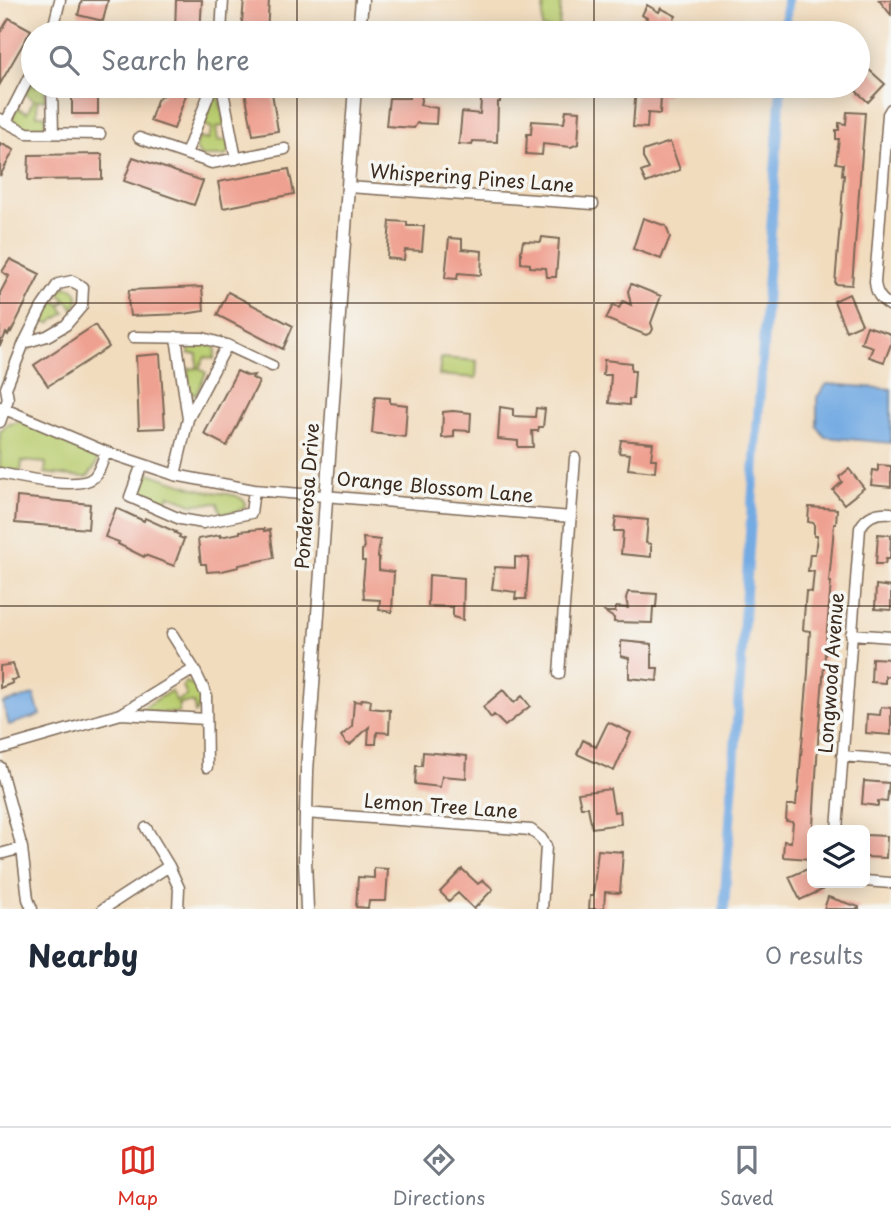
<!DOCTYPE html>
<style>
:root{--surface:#fff;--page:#f6f6f7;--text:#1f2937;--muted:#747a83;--line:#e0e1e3;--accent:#d93025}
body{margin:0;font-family:"Playpen Sans",sans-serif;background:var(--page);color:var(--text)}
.controls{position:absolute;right:21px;bottom:21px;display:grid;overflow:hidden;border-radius:10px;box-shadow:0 4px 18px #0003}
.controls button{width:63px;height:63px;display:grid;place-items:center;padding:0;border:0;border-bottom:2px solid var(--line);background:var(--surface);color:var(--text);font:35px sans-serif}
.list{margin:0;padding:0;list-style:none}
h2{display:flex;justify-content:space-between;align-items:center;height:91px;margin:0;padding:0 28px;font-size:30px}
h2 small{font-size:23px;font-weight:400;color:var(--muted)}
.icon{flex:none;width:38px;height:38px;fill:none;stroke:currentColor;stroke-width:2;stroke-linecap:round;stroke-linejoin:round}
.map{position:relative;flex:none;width:891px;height:909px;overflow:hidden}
.search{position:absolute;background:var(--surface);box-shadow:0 4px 18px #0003;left:21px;right:21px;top:21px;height:77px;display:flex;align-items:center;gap:18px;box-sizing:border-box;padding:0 24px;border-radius:38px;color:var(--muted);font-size:26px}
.sheet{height:217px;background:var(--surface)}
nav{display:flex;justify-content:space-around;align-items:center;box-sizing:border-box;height:98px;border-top:2px solid var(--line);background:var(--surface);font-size:19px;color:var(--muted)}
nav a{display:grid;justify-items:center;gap:4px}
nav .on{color:var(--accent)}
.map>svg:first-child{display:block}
.green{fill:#bacd70;stroke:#7a7c47;stroke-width:2}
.water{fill:#75abe3;stroke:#586a80;stroke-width:2}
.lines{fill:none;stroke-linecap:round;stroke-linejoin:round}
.canal{stroke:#75abe3;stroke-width:10}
.building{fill:#efa191}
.minor-casing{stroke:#7b6856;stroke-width:13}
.tertiary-casing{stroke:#7b6856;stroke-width:15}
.minor{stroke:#fff;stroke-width:10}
.tertiary{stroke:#fff;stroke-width:12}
.grid{fill:none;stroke:#3b2a1e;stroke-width:2;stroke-opacity:0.55}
.labels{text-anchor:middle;stroke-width:7;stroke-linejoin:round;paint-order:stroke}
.street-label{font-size:19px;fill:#3b2a1e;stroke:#f6f6f2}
</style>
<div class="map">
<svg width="891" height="909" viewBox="0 0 891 909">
<rect width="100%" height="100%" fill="#f6f6f2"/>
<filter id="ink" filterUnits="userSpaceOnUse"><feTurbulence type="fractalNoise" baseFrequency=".0143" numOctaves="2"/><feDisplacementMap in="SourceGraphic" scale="14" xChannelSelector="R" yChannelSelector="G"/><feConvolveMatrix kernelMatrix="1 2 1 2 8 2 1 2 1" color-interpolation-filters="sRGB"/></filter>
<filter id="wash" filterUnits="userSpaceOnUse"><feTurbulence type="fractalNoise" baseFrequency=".00686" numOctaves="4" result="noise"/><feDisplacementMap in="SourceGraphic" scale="28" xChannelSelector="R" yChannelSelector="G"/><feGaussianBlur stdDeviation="1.57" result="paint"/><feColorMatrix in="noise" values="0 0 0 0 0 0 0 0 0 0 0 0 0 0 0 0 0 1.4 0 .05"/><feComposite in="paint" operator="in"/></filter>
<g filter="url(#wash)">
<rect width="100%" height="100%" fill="#f1dcbe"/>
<!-- green -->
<path class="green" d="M544 0H561L559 29 542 28Z
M33 79V86H45V100H37V115H45V127L29 129 10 120 17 108 27 113 34 100 25 94Z
M217 86 225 126 216 127 218 141 227 140 230 151 225 156H201L195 147 199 138 208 140 212 128 204 125Z
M66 287C78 287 82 300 73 308L67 300 61 306 65 313 50 323 44 322V314L52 299 61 305 65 299 57 292Z
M194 342H209L216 349 214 359 205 357 199 368 206 373 197 393 194 394 189 392 188 369 197 368V354H189V347Z
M441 358 477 361 476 378 439 375Z
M22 421 95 451C100 462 95 468 87 477H82L45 473 46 463 22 461 21 471 0 469V432L7 425Z
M149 473C172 481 195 490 220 493 229 495 239 494 245 502V507L236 512 221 513 218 503 192 504 169 495 165 504C154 500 137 497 141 482 143 475 143 476 149 473Z
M186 682C200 686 206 703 195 713L194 703H179V713L142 712 143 708 171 691 176 701 187 696 183 686Z"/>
<!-- water -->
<path class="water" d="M827 384 891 389V443L825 437 817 426V397Z
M34 695 40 715 9 725 3 703Z"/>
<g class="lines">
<!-- canal -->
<path class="canal" d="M785 33 787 0
M724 909 781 86"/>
</g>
<g id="blocks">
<!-- building -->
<path class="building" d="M82 0H108L103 21 78 15Z
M176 0H202L200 33 175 31Z
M244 0H269L267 33H241Z
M879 0H891V15Z
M647 5 659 12 661 8 676 16 669 29 667 28 664 33H641L646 24 644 23 647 18 642 15Z
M9 18 31 30 0 84V33Z
M867 68 885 84 868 102 856 91 862 83 858 78Z
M72 86H98V114H72Z
M166 86H189L174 129 150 121 157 100 163 95Z
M244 86H271L278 131 253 135Z
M482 86H501L500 102H498L497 142 473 141 472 145 459 144 462 112 480 114Z
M636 86H668L667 96H661L660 114 648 113 647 128 633 127Z
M410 91 418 92 422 96 420 105 437 108 436 124 417 123 414 128 386 126 389 98H409Z
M566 110 580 111 578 144 571 147 543 144 542 155 526 154 527 134H531L532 121 564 123Z
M847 112 865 113 852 285 835 284 844 175H842L843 164 836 163 839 139H836V130H839V123L846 124Z
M670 142 680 170 646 183 641 172 649 169 643 158V151Z
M0 143 14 150 0 176Z
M102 154V179L28 180 29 155Z
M133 157 203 181 194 205 124 181Z
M289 169 294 194 223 208 218 182Z
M643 218 666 226 670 237 661 259 633 249Z
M390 221 407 222V226H424L422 251 405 250 404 260 387 258Z
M542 237 559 239 556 277H547L546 268 530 267V264L521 263V251L523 241 541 242Z
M449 238 462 239V249L482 251 481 275 458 273 457 279 445 278Z
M10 259 40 274 11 332 10 331 8 335 6 333 0 346V293L9 276 2 272Z
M631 284 661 296 651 323 653 329 651 333 646 335 606 319 613 305 619 308 623 301 631 305 628 291Z
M202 287 204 311 184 314 130 316 128 299 129 290Z
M228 292 293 326 283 349 217 315Z
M849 294 862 324 846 331 834 301Z
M95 325 109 347 48 386 34 365Z
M867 326 891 334V344L884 362 869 357 873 347 861 343Z
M160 354 165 428 139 429 136 356Z
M604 360 631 363V371H635L633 399H629V405L609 403 611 375H603Z
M237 371 248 376 254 375 252 378 259 382 227 446 204 434Z
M375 397 390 398V403L407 405 405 437 372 433Z
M500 407 513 409V416L535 417 536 408 545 409 543 427H539L538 431H532L533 447H518V441L498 439Z
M453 411 471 413 470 431 454 430V437L442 438 443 412Z
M621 440 653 443 651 459H656L655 472 628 469 630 454 619 453Z
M878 465 891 466V487L871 485 873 470 878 471Z
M849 469 864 488 844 504 833 490 842 482 839 477Z
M17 497 90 504 88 529 15 523Z
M809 507 837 509 836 524H834L833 538 829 582H831L819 726 811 859 783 857 784 841 791 842 793 822 786 821 787 805H796L797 793H798L808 672 810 631 803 630 806 591 812 592 814 571H808L810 554H815L817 536H814V523L808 522Z
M116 508 144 521 145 518 176 532 175 533 180 535 179 537 184 539 174 566 145 555 144 557 118 544 119 542 105 537Z
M616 517 648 520 646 543 651 544V557L621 554 623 531H614Z
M260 529H264V531L270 530 274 558 239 565V567L222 571 207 572 206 564H201L198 539 220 535V537L240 533V531Z
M878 534 891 535 890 559H886L885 564H876Z
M363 538 380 540 378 557 379 558V570L394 572 392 612 379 610 380 600 364 599 363 583 365 561H362V550L364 549Z
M515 557 529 558 526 599H515L516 592 492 589 495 567 515 568Z
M429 575 464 578 463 620 453 617V607L428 606Z
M876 585 891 587V610L875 609Z
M628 592 657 594 656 607H653L652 623 614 622V618L605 612H615L616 607 628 608 626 598Z
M621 641 652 644V668H658L657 681 629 678V658L621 656Z
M872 658 891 659V677L885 676V683L871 682Z
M13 664 18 679 11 680 13 683 0 688V666Z
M503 690 514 703 522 696 530 706 505 726 494 715 491 718 483 707Z
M362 699 371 700 370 708 390 710 389 733 377 732 376 744H368L369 727 350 745 346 743 341 736 352 727 354 701 361 702Z
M881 707 891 708V735L866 733 867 714 880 715Z
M608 722 631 733 614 771 577 754 583 740 596 747Z
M423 752 467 756 466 778 442 776 440 787 415 784 416 766H422Z
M864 781 889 783 887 802 878 801V806L862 804Z
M610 789 614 812 620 811 621 824 592 828 588 807H581L578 793Z
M865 835 887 836 886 858 865 857Z
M598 850 623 852 620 893 605 892 604 909H589L590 896H593Z
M812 867V883H818L822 890 800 900 789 877Z
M374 868 388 869 386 901H369L368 908 356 907 358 877 374 878Z
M462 869 478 884 483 880 493 889 474 909 458 893 449 901 440 892Z
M828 897 859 907V909H824Z"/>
</g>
</g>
<g filter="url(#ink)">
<use href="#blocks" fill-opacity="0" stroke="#7b6856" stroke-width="2"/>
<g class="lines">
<defs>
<path id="minor" d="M52 33 60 0
M221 33 223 0
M52 86 53 133
M222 86 236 159
M891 109 888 114 875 282C876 294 881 300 891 306
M0 119 27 133 100 134
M6 122 33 69
M139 138 212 163 285 149
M186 154 212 86
M348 187 593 204
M72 281 83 287 82 306 66 325 47 336 24 343 42 307 58 284Z
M133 337 203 338 227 345 272 366
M0 407 106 452 175 475 254 490 571 517
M188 419 227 345
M0 422 8 399 6 388 24 343
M142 464 130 497 180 519 203 523 251 513 254 490
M0 473C19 477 80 491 94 477 99 472 103 460 106 452
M175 475 188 419 176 337
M172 634 194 669 206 694 207 767
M851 634 891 637
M559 674 575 458
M121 714 206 719
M0 749 121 714 194 669
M842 756 891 760
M0 767 22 848 28 899 32 909
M305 813 531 830 541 838 546 846 542 909
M146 828 169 866 179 888 178 909
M837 830 860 528C867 515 877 512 891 513
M0 854 22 848
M865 881 891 883
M103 909 169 866"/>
<path id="tertiary" d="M359 33 362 0
M307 909 305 860 307 771 355 86"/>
</defs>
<!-- minor casing -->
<use href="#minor" class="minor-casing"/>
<!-- tertiary casing -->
<use href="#tertiary" class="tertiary-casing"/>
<!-- minor -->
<use href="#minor" class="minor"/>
<!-- tertiary -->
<use href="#tertiary" class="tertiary"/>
</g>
</g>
<!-- grid -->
<path class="grid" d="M297 0V33M594 0V33M297 86V909M594 86V909M0 303H891M0 606H891"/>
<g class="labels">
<!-- street labels -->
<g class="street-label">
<text transform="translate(472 178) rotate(4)" y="7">Whispering Pines Lane</text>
<text transform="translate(435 487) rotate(5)" y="7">Orange Blossom Lane</text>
<text transform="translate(307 496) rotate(-86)" y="7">Ponderosa Drive</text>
<text transform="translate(831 673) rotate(-86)" y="7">Longwood Avenue</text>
<text transform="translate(441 806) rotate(4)" y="7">Lemon Tree Lane</text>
</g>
</g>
</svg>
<div class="controls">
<button><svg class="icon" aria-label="layers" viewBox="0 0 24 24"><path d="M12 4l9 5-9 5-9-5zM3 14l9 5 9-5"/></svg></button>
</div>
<div class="search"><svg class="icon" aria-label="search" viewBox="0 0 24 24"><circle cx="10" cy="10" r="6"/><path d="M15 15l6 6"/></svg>Search here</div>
</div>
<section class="sheet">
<h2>Nearby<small>0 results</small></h2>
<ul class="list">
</ul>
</section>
<nav>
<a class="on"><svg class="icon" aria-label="map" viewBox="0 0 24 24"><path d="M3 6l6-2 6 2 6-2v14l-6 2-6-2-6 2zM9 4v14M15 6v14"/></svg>Map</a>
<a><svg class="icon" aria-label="directions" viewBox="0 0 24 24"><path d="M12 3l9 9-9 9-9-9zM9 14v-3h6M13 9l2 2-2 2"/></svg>Directions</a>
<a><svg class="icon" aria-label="saved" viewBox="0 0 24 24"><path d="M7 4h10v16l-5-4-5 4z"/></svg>Saved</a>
</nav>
